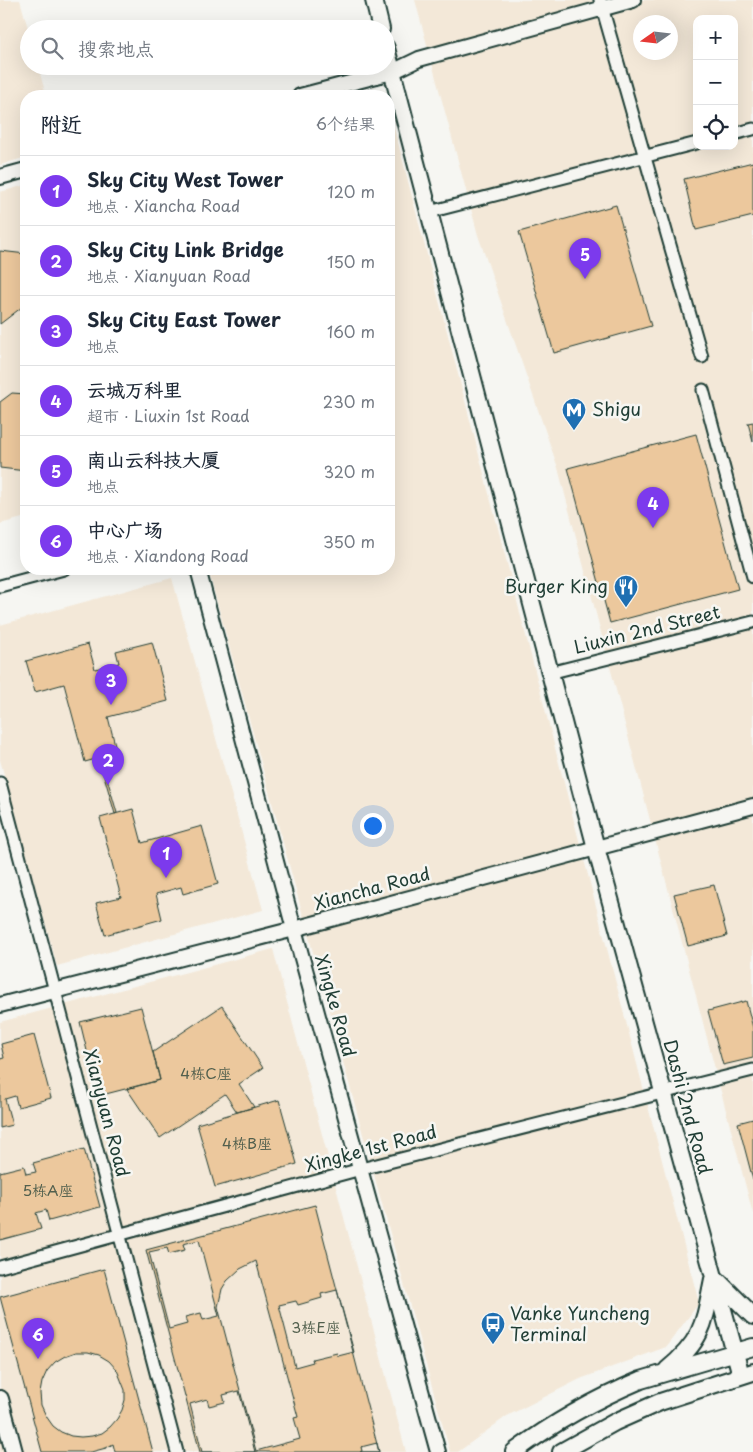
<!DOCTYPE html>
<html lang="zh">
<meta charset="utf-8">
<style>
:root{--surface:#fff;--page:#f6f6f7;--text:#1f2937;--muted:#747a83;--line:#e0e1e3;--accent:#7c3aed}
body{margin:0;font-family:"Playpen Sans","LXGW WenKai TC",sans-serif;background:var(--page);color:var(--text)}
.controls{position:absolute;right:15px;top:15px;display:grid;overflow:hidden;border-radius:10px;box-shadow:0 5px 20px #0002}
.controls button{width:45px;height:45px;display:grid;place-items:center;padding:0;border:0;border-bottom:1px solid var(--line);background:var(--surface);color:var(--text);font:25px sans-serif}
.compass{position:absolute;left:633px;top:15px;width:45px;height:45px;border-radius:50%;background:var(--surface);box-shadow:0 5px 20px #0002;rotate:256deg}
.you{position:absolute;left:372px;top:825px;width:18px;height:18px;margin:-12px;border:4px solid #fff;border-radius:50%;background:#1a73e8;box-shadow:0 0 0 8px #1a73e833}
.badge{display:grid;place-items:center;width:32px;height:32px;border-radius:50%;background:var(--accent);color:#fff;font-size:16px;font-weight:700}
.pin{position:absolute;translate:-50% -41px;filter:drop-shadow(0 1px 2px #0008)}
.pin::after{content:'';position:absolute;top:26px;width:18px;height:15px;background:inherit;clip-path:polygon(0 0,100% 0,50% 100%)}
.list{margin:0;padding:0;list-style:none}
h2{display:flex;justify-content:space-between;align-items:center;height:65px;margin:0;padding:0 20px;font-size:21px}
h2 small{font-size:16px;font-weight:400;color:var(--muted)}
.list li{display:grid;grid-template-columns:32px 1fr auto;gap:15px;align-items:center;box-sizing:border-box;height:70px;padding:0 20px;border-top:1px solid var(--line)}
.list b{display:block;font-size:19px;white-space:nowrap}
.list p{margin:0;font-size:16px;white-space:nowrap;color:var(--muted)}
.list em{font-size:16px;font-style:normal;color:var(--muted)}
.icon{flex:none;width:28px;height:28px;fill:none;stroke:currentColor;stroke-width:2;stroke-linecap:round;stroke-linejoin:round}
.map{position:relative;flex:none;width:753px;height:1452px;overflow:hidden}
.search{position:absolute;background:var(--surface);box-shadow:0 5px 20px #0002;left:20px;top:20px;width:375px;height:55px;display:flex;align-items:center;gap:12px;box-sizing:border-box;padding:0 18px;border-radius:28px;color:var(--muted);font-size:19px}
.panel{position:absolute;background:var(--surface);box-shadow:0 5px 20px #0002;left:20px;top:90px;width:375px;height:485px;border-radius:20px}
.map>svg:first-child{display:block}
.built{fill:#f3e8d8;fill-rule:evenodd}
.building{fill:#ecc89d;stroke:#1f3d34;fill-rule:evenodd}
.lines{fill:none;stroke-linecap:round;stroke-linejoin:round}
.minor-casing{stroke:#1f3d34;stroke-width:15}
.tertiary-casing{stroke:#1f3d34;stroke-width:18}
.secondary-casing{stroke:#1f3d34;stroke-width:20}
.minor{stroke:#f6f6f2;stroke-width:11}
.tertiary{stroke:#f6f6f2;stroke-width:14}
.secondary{stroke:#f6f6f2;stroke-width:16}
.labels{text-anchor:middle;stroke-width:5;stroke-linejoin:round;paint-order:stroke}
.number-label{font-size:15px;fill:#52604e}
.poi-label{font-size:18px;fill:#1f3d34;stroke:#f6f6f2;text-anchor:start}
.street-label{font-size:18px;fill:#1f3d34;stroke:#f6f6f2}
</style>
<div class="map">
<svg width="753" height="1452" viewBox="0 0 753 1452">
<rect width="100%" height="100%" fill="#f6f6f2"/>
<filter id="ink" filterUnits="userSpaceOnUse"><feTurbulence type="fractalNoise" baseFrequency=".02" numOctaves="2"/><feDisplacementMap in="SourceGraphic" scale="10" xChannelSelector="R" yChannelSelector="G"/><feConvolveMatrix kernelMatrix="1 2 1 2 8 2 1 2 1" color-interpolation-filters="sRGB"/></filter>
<g filter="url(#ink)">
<!-- built -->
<path class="built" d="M0 0H20L29 32V66H38L46 96H26V157L0 165Z
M415 0H753V1214L558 468 478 235ZM697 19H734V146H697ZM640 22H670V52H640Z
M389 108 699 1303 666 1347 580 1379 507 1416 458 1452H450L208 569H389Z
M26 185V517L0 524V192Z
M172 578 263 910 57 966 0 760V625Z
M273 949 406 1452H0V1022Z"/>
<!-- building -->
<path class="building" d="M753 162V216L696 230 684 179Z
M616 205 651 326 554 353 519 232Z
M0 251 26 254V304L0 324Z
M12 393 26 394V471L0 468V402Z
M753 422V442L748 423Z
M696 434 738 589 610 623 568 468Z
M152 642 168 701 108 717 117 753 85 762 64 684 35 692 26 661 88 644 95 669 119 663 116 651Z
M101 757 117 813 115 814 99 758Z
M133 809 142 843 202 826 218 884 183 894 181 887 156 894 162 919 105 935 96 903 121 897 100 818Z
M714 885 727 936 688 946 674 894Z
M746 1001 753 1028V1058L723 1065 708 1011Z
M222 1006 263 1068 239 1084 254 1107 237 1112 225 1094 160 1138 127 1089 160 1080 153 1052Z
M141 1007 160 1080 98 1096 80 1022Z
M34 1035 51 1098 18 1107 15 1096 5 1099 12 1125 0 1128V1059L4 1058 1 1044Z
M279 1100 297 1164 215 1187 197 1124Z
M753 1119V1180L738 1123Z
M84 1149 100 1207 49 1221 46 1210 36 1213 41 1229 0 1240V1172L24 1166 26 1174 36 1172 33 1163Z
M315 1205 379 1452H200L146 1250ZM256 1261 298 1417 294 1418 300 1439 256 1451 218 1307 222 1289 227 1281 240 1269Z
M199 1240 219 1316 203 1320 201 1313 185 1317 187 1324 169 1329 149 1252 167 1248 169 1254 185 1250 183 1244Z
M104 1269 153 1452H115L113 1444 106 1448 91 1452H42L0 1297ZM76 1352H88L99 1355 109 1361 117 1370 125 1390V1400L122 1410 117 1419 110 1427 102 1433 92 1436 81 1437 71 1436 61 1432 53 1426 46 1416 41 1405 40 1393 42 1382 47 1371 55 1362 65 1356Z
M337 1290 354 1352 338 1356 337 1353 312 1359 313 1362 295 1367 279 1305 296 1301 298 1305 322 1298 321 1294Z
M239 1391 255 1452H202L190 1404 207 1399 209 1406 225 1402 223 1395Z
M377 1443 379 1452H360L362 1451 361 1447Z"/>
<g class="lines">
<defs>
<path id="minor" d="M600 0 702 357
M734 134 753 129
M429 212 697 143
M703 390 753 577
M0 586 64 569
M549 673 753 622
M0 783 177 1452
M0 1267 361 1169 753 1070"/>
<path id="tertiary" d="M300 96 392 72 419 59 633 0
M0 177 26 170
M198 569 294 929 438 1452
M0 1005 294 929 753 806"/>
<path id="secondary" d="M374 0 381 29
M386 48 596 848 741 1375
M716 1279 753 1316
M667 1370C704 1339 704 1323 713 1279
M0 1399 14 1452
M514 1452C553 1423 596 1399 641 1380L753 1347
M561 1452 615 1422 660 1402 753 1372"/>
</defs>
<!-- minor casing -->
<use href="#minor" class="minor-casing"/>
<!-- tertiary casing -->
<use href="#tertiary" class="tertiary-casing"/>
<!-- secondary casing -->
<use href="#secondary" class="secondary-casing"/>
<!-- minor -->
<use href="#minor" class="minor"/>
<!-- tertiary -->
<use href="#tertiary" class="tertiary"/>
<!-- secondary -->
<use href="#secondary" class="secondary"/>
</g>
</g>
<!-- icons -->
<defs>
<symbol id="metro-pin" viewBox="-11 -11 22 30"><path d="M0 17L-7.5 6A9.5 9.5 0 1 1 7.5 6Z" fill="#1f6fb2" stroke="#f6f6f2"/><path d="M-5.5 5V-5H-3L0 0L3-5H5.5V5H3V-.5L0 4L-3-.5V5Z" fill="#fff"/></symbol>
<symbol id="restaurant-pin" viewBox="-11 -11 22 30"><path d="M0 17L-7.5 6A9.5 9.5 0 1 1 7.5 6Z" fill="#1f6fb2" stroke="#f6f6f2"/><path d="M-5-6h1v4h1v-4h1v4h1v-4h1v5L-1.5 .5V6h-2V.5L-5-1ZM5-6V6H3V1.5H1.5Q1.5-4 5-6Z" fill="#fff"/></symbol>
<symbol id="bus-pin" viewBox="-11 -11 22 30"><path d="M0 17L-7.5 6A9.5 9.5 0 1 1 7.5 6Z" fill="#1f6fb2" stroke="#f6f6f2"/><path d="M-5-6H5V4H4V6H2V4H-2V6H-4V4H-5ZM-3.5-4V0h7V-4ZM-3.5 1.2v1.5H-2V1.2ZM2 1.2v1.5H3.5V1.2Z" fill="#fff"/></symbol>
</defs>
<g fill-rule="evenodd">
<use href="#metro-pin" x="560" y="396" width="28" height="38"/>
<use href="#restaurant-pin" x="612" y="573" width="28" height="38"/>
<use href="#bus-pin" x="479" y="1310" width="28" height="38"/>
</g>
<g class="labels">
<!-- number labels -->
<g class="number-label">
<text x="206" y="1079">4栋C座</text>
<text x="247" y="1149">4栋B座</text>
<text x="48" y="1196">5栋A座</text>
<text x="316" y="1333">3栋E座</text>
</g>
<!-- poi labels -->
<g class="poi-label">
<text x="592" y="416">Shigu</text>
<text x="608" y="593" text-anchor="end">Burger King</text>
<text x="510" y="1320">Vanke Yuncheng<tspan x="510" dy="21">Terminal</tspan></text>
</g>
<!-- street labels -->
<g class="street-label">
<text transform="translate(647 630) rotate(-14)" y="6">Liuxin 2nd Street</text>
<text transform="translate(372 889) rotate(-15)" y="6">Xiancha Road</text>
<text transform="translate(335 1006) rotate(74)" y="6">Xingke Road</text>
<text transform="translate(687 1107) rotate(75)" y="6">Dashi 2nd Road</text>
<text transform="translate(106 1113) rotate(75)" y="6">Xianyuan Road</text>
<text transform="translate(371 1149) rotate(-15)" y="6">Xingke 1st Road</text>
</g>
</g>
</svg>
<div class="controls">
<button>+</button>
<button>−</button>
<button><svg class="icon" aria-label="locate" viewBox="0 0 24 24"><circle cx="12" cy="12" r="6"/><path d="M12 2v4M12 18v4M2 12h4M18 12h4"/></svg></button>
</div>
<svg class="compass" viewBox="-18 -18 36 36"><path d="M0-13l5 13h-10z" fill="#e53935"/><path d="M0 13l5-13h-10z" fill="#747a83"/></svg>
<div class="you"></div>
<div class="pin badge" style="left:166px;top:878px">1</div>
<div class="pin badge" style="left:108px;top:785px">2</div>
<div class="pin badge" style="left:111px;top:705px">3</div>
<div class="pin badge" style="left:653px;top:528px">4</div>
<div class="pin badge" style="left:585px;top:279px">5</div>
<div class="pin badge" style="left:38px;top:1359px">6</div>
<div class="search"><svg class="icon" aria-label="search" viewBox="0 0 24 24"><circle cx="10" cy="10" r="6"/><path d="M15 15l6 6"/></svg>搜索地点</div>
<section class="panel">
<h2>附近<small>6个结果</small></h2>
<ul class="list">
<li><span class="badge">1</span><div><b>Sky City West Tower</b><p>地点 · Xiancha Road</p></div><em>120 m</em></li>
<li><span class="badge">2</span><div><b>Sky City Link Bridge</b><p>地点 · Xianyuan Road</p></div><em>150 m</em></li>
<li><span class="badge">3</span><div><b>Sky City East Tower</b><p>地点</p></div><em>160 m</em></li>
<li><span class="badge">4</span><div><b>云城万科里</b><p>超市 · Liuxin 1st Road</p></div><em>230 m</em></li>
<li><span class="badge">5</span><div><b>南山云科技大厦</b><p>地点</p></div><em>320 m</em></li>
<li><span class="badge">6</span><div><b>中心广场</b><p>地点 · Xiandong Road</p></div><em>350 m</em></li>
</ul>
</section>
</div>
